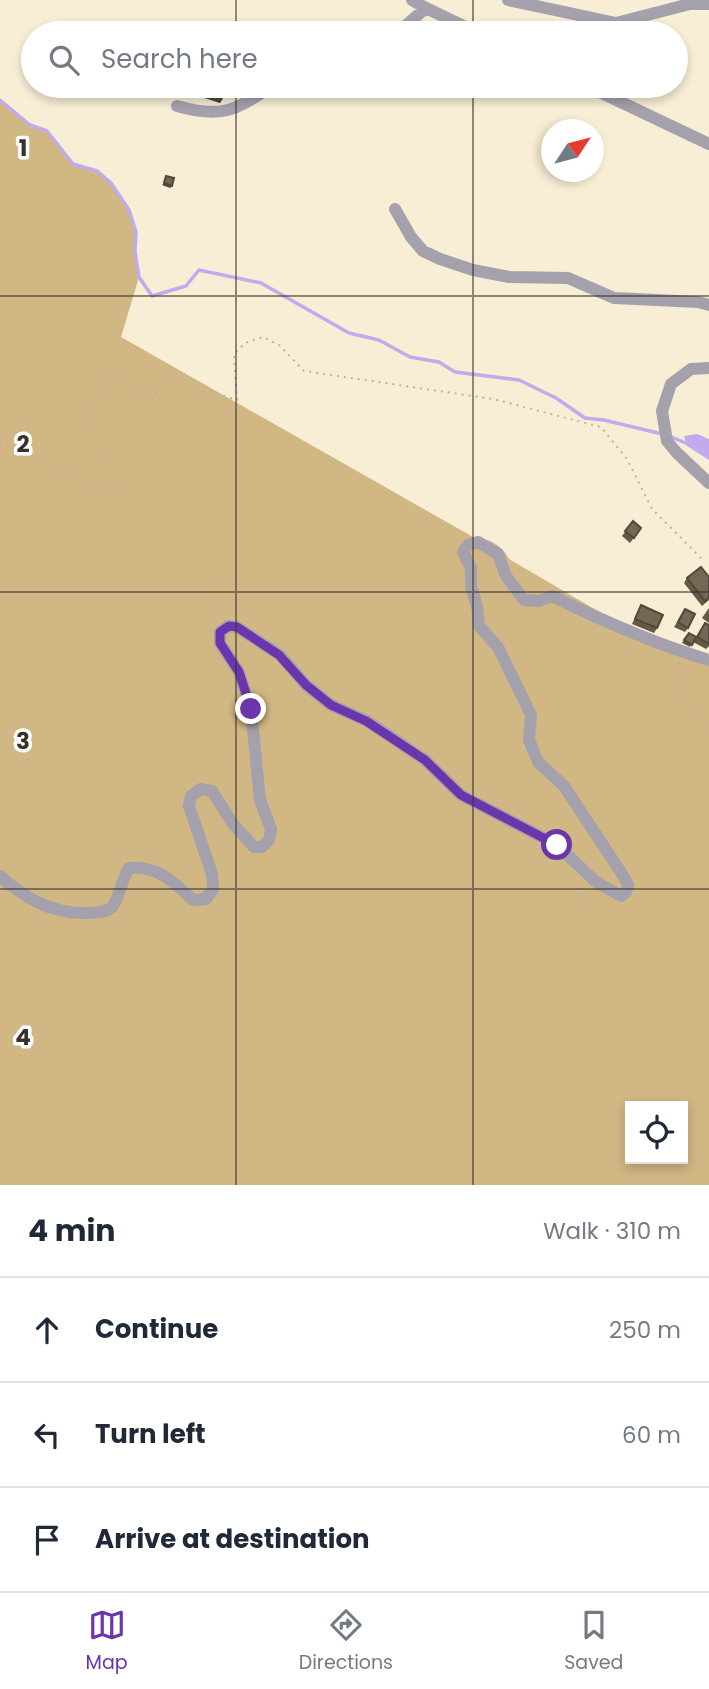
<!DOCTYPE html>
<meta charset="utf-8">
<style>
:root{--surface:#fff;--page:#f2f2f3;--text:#1f2937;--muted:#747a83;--line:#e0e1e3;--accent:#6b35ac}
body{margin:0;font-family:Poppins,sans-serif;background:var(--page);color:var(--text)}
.controls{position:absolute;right:21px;bottom:21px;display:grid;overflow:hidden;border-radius:0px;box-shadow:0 4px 10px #0003}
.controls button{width:63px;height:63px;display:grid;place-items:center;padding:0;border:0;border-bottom:2px solid var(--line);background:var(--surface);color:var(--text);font:35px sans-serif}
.compass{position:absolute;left:541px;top:119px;width:63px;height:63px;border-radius:50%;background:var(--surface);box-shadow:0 4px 10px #0003;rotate:54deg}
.stop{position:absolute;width:21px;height:21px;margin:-16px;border:5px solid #6b35ac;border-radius:50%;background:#fff}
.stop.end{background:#6b35ac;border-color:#fff;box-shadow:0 2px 7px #0008}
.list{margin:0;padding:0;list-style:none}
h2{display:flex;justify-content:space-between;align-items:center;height:91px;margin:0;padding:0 28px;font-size:30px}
h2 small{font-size:23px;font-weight:400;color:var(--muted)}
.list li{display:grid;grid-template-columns:46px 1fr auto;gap:21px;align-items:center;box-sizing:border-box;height:105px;padding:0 28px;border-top:2px solid var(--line)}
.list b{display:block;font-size:26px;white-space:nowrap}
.list em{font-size:23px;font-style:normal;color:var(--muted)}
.icon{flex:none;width:38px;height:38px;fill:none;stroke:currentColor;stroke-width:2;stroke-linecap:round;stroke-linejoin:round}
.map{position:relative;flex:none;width:709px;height:1185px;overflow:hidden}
.search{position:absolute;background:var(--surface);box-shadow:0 4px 10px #0003;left:21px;right:21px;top:21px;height:77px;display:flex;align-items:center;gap:18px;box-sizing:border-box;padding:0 24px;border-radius:38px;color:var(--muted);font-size:26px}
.sheet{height:406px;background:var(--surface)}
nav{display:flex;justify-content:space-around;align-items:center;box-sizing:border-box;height:98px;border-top:2px solid var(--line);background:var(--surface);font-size:19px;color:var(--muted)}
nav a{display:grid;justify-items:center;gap:4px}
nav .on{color:var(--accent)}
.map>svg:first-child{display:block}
.green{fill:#d0b783;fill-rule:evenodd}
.water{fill:#c2abed}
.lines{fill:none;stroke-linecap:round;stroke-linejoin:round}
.stream{stroke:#c2abed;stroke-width:3.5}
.path{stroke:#bcb3a0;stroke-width:2;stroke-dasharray:2 5;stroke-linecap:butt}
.minor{stroke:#a5a1ac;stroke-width:12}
.wall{fill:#625947}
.shaded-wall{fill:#50493a}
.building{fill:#726853;stroke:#50493a;stroke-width:2}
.route{stroke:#6b35ac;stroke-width:9}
.grid{fill:none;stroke:#37332a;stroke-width:2;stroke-opacity:0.55}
.grid-label{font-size:23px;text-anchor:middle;font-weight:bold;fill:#37332a;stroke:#fff;stroke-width:7;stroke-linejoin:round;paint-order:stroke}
</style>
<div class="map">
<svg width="709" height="1185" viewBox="0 0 709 1185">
<rect width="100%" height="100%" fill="#f8edd5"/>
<!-- green -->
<path class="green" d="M0 100 30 125 47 131 73 164 97 171 111 183 129 210 136 232 135 252 139 277 121 337 473 537C489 538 502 545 509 559L620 624 709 657V1185H0ZM630 1106H683V1159H630Z"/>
<!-- water -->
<path class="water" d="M697 434 709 439V460L687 446 684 436Z"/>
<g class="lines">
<!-- stream -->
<path class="stream" d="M0 100 30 125 47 131 73 164 97 171 111 183 129 210 136 232 135 252 139 277 152 296 186 286 199 270 261 283 349 333 379 340 410 357 439 362 455 372 519 380 556 398 585 418 604 420 662 434
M669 436 688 444"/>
<!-- path -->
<path class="path" d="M0 443 45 461 84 482 118 492 119 483C90 448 93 425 98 382L123 376 140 396 153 399 163 379 183 374 215 393 237 400 234 354 245 343 263 337 279 345 304 371 493 399 601 427 627 459 652 509 703 560
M679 662 683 691 709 735
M570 874 590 909
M151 1185 153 1181 163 1182 165 1185"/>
<!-- minor -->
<path class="minor" d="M508 0 616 23 690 4H709
M426 8 478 33
M220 28 244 33
M397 33 426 8 412 0
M587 86 709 144
M177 106C223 119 235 110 273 86
M395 209 411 237 423 251 440 259 473 270 509 277 568 278 614 298 698 302 709 305
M709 368 691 369 671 384 662 411 667 441 677 453 709 483
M0 876C25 898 50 913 84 913 93 913 104 913 111 908 118 903 122 878 129 868 157 865 174 882 193 900L206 899 213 889 212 874 189 806 191 796 201 789 212 791 233 824 254 847H262L269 840 271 829 260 800 251 709 239 672 220 643V632L228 626 237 627 280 655 306 685 331 705 367 721 425 760 461 795 557 845 596 882 621 896 626 892 628 885 624 877 564 786 538 762 529 740 531 715 498 647 479 626 477 607 471 586V568L463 552 468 545 478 542 498 554 506 576 524 600 539 601 552 596C603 621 655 644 709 660"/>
</g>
<!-- wall -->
<path class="wall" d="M197 86H237L232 92 228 89 220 103 202 97 203 94 195 91Z
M633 521 641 528 630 543 622 536Z
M687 578 709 600 702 606 684 583Z
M641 605 657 628 654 633 632 624Z
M709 608V623L702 618Z
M685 609 688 628 685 632 674 627Z
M705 623 709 625V646L706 649 693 642 690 647 682 643 689 633 696 637Z"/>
<!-- shaded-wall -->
<path class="shaded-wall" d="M199 86H208L203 94 195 91Z
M209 87 226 93 220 103 202 97Z
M164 183 172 186 170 188 162 185Z"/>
<!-- building -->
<path class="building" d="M209 86H229L226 93 209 87Z
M166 176 174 178 172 186 164 183Z
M633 521 641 528 634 538 625 531Z
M701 567 709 577V598L705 601 687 578Z
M641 605 663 615 657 628 635 619Z
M685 609 695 614 688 628 678 622Z
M705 623 709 625V644L697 637Z
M689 633 696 637 692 645 684 640Z"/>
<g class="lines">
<!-- route -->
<path class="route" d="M251 709 239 672 220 643V632L229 626 237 627 279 655 306 685 331 705 366 721 425 760 461 795 557 845"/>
</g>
<!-- grid -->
<path class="grid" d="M236 0V33M473 0V33M236 86V1185M473 86V1185M0 296H709M0 592H709M0 889H709"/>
<g class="grid-label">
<text x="23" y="156">1</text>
<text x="23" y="452">2</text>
<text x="23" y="749">3</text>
<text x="23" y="1045">4</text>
</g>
</svg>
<div class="controls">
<button><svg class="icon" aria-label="locate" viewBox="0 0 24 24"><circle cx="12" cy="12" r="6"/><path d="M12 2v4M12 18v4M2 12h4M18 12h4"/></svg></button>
</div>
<svg class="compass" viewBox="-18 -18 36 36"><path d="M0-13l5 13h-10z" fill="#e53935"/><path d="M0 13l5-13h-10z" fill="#747a83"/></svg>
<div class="stop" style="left:557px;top:845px"></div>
<div class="stop end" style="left:251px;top:709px"></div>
<div class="search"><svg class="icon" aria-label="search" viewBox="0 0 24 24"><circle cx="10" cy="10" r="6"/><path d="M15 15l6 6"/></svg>Search here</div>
</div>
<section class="sheet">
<h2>4 min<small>Walk · 310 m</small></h2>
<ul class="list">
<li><svg class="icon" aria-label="ahead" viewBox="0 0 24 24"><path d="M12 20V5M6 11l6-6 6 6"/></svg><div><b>Continue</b></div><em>250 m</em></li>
<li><svg class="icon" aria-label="left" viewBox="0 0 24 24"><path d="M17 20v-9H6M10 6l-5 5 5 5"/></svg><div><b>Turn left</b></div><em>60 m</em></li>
<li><svg class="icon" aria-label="arrive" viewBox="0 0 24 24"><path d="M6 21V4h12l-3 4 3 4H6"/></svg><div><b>Arrive at destination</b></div></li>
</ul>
</section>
<nav>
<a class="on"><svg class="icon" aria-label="map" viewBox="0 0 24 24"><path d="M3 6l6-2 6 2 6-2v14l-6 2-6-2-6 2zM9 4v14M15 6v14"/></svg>Map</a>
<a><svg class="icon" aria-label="directions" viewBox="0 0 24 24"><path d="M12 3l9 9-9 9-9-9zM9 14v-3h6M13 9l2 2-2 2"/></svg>Directions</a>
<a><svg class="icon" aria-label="saved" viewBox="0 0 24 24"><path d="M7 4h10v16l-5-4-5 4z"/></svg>Saved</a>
</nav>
